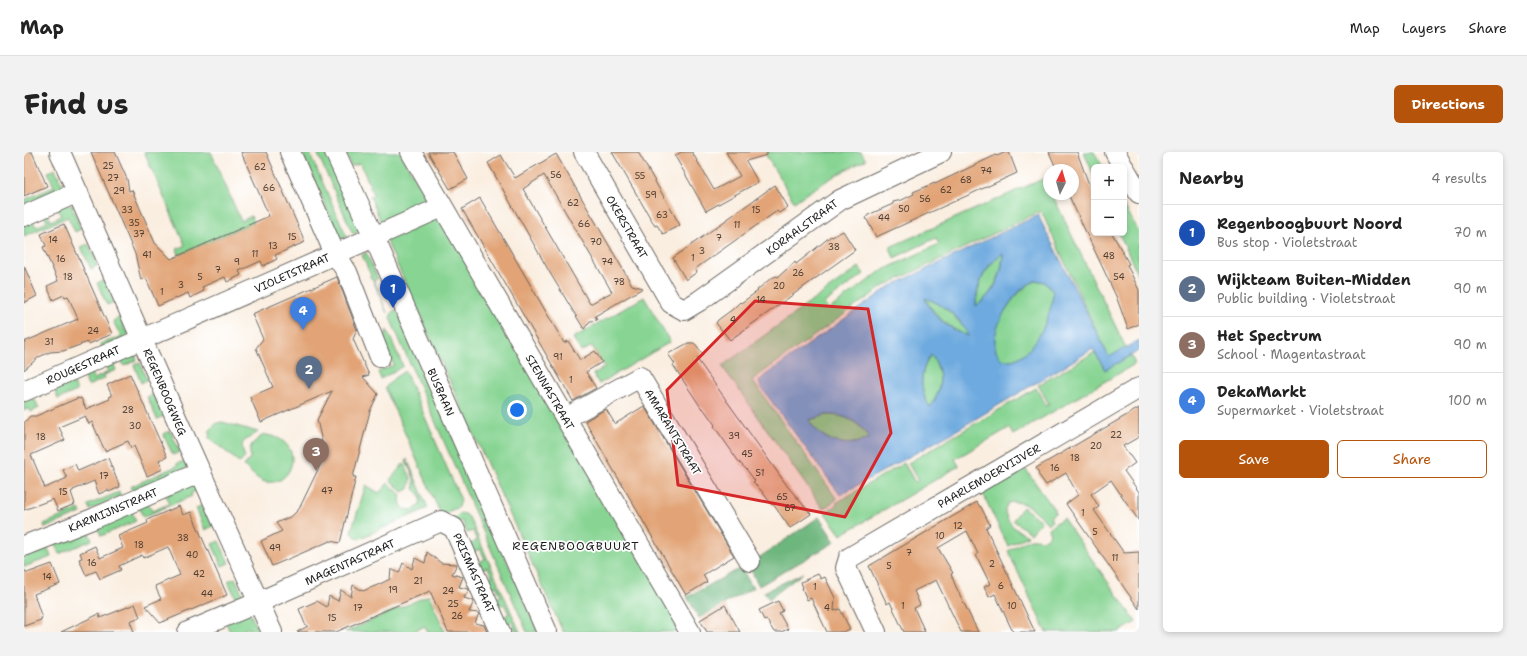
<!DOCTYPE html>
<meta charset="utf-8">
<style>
:root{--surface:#fff;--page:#f2f2f2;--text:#222;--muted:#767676;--line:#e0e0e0;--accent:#b45309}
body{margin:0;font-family:"Shantell Sans",sans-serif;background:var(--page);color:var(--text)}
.controls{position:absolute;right:12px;top:12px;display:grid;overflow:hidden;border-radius:6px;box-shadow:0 2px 6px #0003}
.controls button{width:36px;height:36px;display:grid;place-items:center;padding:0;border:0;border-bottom:1px solid var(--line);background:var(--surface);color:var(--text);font:20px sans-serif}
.compass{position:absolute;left:1019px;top:12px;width:36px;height:36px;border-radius:50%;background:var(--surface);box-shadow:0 2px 6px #0003;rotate:5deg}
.you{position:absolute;left:493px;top:258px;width:14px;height:14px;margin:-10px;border:3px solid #fff;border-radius:50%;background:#1a73e8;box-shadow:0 0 0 6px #1a73e833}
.badge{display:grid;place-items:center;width:26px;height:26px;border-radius:50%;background:var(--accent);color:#fff;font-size:13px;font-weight:700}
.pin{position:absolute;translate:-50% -33px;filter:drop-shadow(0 1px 2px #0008)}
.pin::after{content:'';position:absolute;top:21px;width:14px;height:12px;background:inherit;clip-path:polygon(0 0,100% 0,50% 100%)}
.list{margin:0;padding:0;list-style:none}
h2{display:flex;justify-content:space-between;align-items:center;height:52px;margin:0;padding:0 16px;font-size:17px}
h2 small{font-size:13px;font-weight:400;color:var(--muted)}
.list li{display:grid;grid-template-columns:26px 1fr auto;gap:12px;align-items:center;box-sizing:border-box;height:56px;padding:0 16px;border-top:1px solid var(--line)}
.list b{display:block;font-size:15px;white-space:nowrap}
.list p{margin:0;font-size:13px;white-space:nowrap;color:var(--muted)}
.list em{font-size:13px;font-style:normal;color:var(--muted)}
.actions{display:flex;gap:8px;padding:12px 16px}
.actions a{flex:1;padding:9px 0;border:1px solid var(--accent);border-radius:6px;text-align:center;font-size:14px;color:var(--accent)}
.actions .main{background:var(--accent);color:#fff}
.map{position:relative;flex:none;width:1115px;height:480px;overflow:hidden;border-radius:6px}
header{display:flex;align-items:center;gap:24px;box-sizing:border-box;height:56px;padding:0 20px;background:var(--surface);border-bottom:1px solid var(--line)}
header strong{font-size:19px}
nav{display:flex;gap:22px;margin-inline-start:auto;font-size:14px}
.intro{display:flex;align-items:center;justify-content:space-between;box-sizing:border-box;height:96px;padding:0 24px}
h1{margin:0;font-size:28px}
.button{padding:10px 18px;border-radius:6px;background:var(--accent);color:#fff;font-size:14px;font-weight:700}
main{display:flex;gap:24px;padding:0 24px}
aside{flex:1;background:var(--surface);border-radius:6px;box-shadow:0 2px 6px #0003}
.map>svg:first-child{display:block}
.green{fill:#87d493;stroke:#527858}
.forest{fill:#6db67d;stroke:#44694c}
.water{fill:#6eaadf;stroke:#45637e;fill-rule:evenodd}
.building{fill:#e2a477;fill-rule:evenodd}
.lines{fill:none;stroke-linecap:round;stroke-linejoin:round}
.minor-casing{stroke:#6a6661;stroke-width:22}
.minor{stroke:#fff;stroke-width:20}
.marked{fill:#d62828;fill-opacity:0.2;stroke:#d62828;stroke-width:3;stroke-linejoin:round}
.labels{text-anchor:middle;stroke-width:3.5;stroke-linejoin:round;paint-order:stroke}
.number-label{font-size:9px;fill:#4e3e33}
.street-label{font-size:11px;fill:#1c1c1c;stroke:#fff}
.neighbourhood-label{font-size:12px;letter-spacing:1px;fill:#1c1c1c;stroke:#fff}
</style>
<header>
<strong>Map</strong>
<nav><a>Map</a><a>Layers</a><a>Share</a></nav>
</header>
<div class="intro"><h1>Find us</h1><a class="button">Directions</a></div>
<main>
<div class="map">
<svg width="1115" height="480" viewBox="0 0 1115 480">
<rect width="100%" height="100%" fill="#fff"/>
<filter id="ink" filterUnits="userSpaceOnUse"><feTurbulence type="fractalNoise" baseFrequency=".025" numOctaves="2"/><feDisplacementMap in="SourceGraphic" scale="8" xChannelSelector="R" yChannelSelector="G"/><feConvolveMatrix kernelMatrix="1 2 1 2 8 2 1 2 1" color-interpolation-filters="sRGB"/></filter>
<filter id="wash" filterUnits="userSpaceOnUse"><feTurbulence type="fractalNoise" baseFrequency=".012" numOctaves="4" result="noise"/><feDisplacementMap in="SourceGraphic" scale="16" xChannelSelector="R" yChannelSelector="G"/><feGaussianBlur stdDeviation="0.9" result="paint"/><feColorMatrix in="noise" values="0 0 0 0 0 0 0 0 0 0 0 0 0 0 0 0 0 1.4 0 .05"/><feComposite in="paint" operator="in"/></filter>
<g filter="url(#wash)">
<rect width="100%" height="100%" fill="#faeee0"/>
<!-- green -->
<path class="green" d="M120 0H187L217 69 227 64 230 70 155 103 153 97 161 93Z
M278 0H285L323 85 312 90 308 80 312 78Z
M293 0H303L338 78 329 82Z
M321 0H376L404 49 357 70 346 44 350 43 336 11 327 14Z
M740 0H837L842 8C816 20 793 34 770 50Z
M1060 0H1070L1079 15H1070V24Z
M31 17 38 32 42 31V34L0 58V48L30 35 24 20Z
M1021 26 1025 35V42H1028L1102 196 1085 206 1017 59 860 134 728 228 813 347 799 357 698 214 835 115 840 122 800 151 804 158 857 119 915 92 912 86 870 106 866 95Z
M52 53 48 55 57 77 51 80 44 65 0 84V68L7 65 12 75 23 70 19 60 22 59 27 69 37 64 32 54Z
M1100 53 1115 80V126L1095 81H1100Z
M418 62 658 476 651 480H539L362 88Z
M64 92 74 113 67 117 57 95Z
M342 100 354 127 350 128 363 161 338 103Z
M979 101C978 123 970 141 952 154 953 132 961 115 979 101Z
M80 128 90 150 83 153 73 131Z
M1012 128 1021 130 1029 140C1029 162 1006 217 977 207 956 185 990 139 1012 128Z
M620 145 646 190 575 232 569 222 581 215 568 194 557 200 549 186Z
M901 146C921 153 935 166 945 185 926 177 911 164 901 146Z
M373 158 514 480H503L366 166 368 160Z
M96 165 102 180 107 178V181L79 200 76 192 97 185 89 169Z
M363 178 379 214 357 227 354 220 370 213 359 190Z
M1071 200 1081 218 1107 203 1111 212 989 283 985 276 931 307 935 314 817 383 801 361 813 352 812 351 880 311 891 330 894 329 884 311 1012 236 1022 254 1025 252 1014 233Z
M107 201 111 203 113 208 100 214 97 208 89 211 92 218 80 223 81 226 64 234 57 219 65 216 70 227 84 220 79 209Z
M907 203C919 220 919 238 906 255 895 238 895 220 907 203Z
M116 211 123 228 117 231 110 213Z
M381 219 437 348 435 355 417 363 361 236 370 226Z
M49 229 53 239 34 247 30 237Z
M130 242 140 264 133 267 123 245Z
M10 246 15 256 7 260 5 256 0 259V250Z
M802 263C821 262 835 270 845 286 822 298 798 290 785 268Z
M198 270 234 280 219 290 218 296 221 305 216 311 185 286 186 278 193 271Z
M146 279 156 300 149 303 139 282Z
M240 282C246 284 255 285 260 290 277 304 265 334 242 330 234 329 226 319 220 314L226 306V297L228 292Z
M165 307 166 314 126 337 123 332 108 339 106 335 153 314V312Z
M383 307 404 356 334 387 327 380 342 333 355 341 364 331 377 343 376 348 378 355C384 359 389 359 394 355L397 349 396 343 390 337V326L382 309Z
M380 311 387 326 385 337 379 340 366 328Z
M1000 315 1032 360 1026 365 1028 369 1024 372C1015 361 999 346 984 351L981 357C981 370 993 379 1004 384L984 394 958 340Z
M165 330 178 337 167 341 168 344 119 365 114 353 123 348 128 359 145 352 140 340Z
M95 340 97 344 66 358 64 353Z
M179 353 189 374 181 378 172 356Z
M999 355 1017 369 1007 382 989 368Z
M106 356 112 369 77 384 72 371Z
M55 357 57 361 21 376 20 372Z
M436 361 441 362 445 365 496 480H492L488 470 479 474 476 466 485 462 480 452 471 456 468 448 477 444 472 434 463 438 459 429 468 425 464 415 455 419 451 412 461 407 456 397 447 401 444 393 453 389 449 379 443 381 438 369 433 371 430 367Z
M1039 366 1112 470 1095 480H1022L984 399C991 395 1000 389 1007 387 1015 386 1023 392 1026 381L1025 376Z
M62 375 68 388 35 402 29 388Z
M195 389 205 411 198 414 188 392Z
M22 391 27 405 0 415V400Z
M211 426 219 443 212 446 204 429Z
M405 443 421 480H403L401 474 388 480H321Z
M226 461 234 480H227L225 476 214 480H206L201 469Z"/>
<!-- forest -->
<path class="forest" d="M795 365 811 390 735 434 724 413Z
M717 416 729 436 675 466 663 445Z
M779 421 745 447 740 440Z"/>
<!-- water -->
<path class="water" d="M1014 63 1085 205 1115 188V199L1081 218 1069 197 928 281 816 343 736 234 735 229 740 224 865 135ZM979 101C979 123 970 142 952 154 952 133 961 113 979 101ZM1012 128 1021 130 1029 140C1029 162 1006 217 977 207 960 190 982 152 997 138 1001 134 1007 131 1012 128ZM901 146C920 152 937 166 945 184 927 179 908 164 901 146ZM907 203C920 218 918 240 906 255 895 239 895 219 907 203ZM802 263C821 262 836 270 845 286 822 298 798 290 785 268Z"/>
<g id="blocks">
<!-- building -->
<path class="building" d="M0 0H8L23 34 0 44Z
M67 0H91L103 27 105 39 108 38 131 91 147 107 245 64 217 0H242L281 90 251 103 253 107 239 114 237 109 215 119 217 123 203 130 201 125 178 135 180 139 166 146 164 141 134 154 122 126 117 128 111 102Z
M404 0H429L444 27 426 37Z
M588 0H614L656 73 639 82 633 73 631 74Z
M657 0H668L690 38 716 24 702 0H743V3L722 9 734 30 682 59 651 4Z
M982 0V1L985 0 993 21 852 85 842 66 844 63 869 52V50L878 48 890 42 889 40 911 31V32L972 3 973 4Z
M1025 0H1053L1064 30 1070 42V81H1088L1105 112 1103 113 1115 138V172L1104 177 1092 144 1044 42H1049V18H1033Z
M532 2 608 133 619 136 571 164 573 168 566 169 560 177 526 121 464 11 477 3 491 26ZM520 23 588 140 566 152 499 37Z
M751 33 764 55 755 61 753 59 716 85 671 117 673 120 662 128 649 106Z
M456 46 540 191 544 189 556 208 571 199 578 210 562 220 572 236 549 249 438 57Z
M40 72 88 182 65 192 64 190 39 199 26 200 15 205 0 218V190L54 167 44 144 41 145 40 143 29 148 23 134 34 129 19 95 22 94 17 82Z
M819 79 831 98 706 188 692 171 694 168 709 157 716 150 717 151 734 139 733 138 746 127 752 124 754 125 771 110 772 112 786 101 807 84 808 85Z
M0 114 13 144 0 151Z
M313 125 333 178 329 187 345 223 339 225 354 242 346 259 329 325H332L316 391 306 389 248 414 237 389 258 379 252 371 268 364 275 357 301 303 293 268 308 239 237 270 226 245 249 235 232 196 239 187 228 162Z
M664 191H670L673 194 679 203 673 207 764 335 787 362 766 376 749 352 748 353 736 337 729 330 731 329 723 318 715 310 690 274 691 273 679 256 678 257 649 213 651 212 644 202Z
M106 222 143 305 135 308 139 317 123 324 110 294 107 296 104 289 81 299 68 270 65 272 61 264 35 275 41 288 7 303 21 336 43 326 39 318 51 312 54 319 84 306 96 335 85 340 84 338 75 342 70 329 49 338V339L47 340 51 352 34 359 29 347 0 358V271L6 264H12L54 246 55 247 57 246 62 257 86 247 85 245 88 244 83 233Z
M620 254 710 404 679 423 683 430 662 443 561 269 582 257 591 272Z
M1115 256V285L1099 294 1111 311 1100 319 1115 340V369L1087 328 1067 342 1075 355 1070 358 1100 401 1115 400V457L1042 352 1054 343 1042 321 1022 333 1014 322 1015 321 1012 316Z
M953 350 956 355H957L966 373 962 376 1011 480H989L971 442 965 445 960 435 966 432 952 403 954 402 943 379 914 396 929 421 927 422 932 435 954 480H937L912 428 890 439 896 453 890 456 901 480H880L866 450 863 452 845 414Z
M155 354 159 363 167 360 203 443 136 471 121 454 137 447 131 434 156 423 144 395 119 406 118 403 95 414 97 418 76 427 72 419 62 423 55 407 58 406 56 401 71 394 76 406 99 396 94 384 124 371 123 368Z
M403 400 417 411 433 412 428 422 439 425 435 435 445 437 440 446 450 449 445 460 455 461 451 471 460 473 463 480H424L406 439 312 480H273L284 474 281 472 275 457 293 449 303 455 305 444 314 449 317 438 327 445 329 433 339 439 356 432 366 427 367 417 375 421 379 411 388 417 391 406 401 411Z
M28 412 36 432 10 442 18 466H17V468L0 474V419H2L3 421Z
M794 422 797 427 801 425 811 446 810 459 816 457 826 477 819 480H803L787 446 783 448 778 436H779L777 430Z
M754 449 759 459 755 461 764 477 757 480H750L742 467 740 468 735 458Z
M111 452 116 465 106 469 110 480H37L75 462 76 466Z
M701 453 716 480H683L676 468Z"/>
</g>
</g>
<g filter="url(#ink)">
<use href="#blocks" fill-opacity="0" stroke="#6a6661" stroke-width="1"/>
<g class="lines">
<defs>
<path id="minor" d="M36 0 154 270 248 480
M266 0 311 102 323 120 356 205
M311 0 350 85 523 480
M387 0 666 480
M560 0 647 151 660 158 675 149 816 48 917 0
M1091 0 1099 15
M1100 16 1115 41
M0 64 54 40
M0 239 418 55
M542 266 616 225 726 409
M0 394 71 366 177 320
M164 480 235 450 417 369 430 376 476 480
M852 480 822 416 825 406 1115 236"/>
</defs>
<!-- minor casing -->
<use href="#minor" class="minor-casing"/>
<!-- minor -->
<use href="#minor" class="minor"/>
</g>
</g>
<!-- marked area -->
<path class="marked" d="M731 149 844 157 867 281 821 365 654 333 643 238Z"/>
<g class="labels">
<!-- number labels -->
<g class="number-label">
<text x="84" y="17">25</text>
<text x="236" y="18">62</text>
<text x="962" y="22">74</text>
<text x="532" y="26">56</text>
<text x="616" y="27">55</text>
<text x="89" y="29">27</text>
<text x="942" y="31">68</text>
<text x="245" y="39">66</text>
<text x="922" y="41">62</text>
<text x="95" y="42">29</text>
<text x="627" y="46">59</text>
<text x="901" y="50">56</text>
<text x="549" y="54">62</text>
<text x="880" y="60">50</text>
<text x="103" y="61">33</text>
<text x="732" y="61">15</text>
<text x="638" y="66">63</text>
<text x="860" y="69">44</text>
<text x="110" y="74">35</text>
<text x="560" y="75">66</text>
<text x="713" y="76">11</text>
<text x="115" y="85">37</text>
<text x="268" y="88">15</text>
<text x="695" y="89">7</text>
<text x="29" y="91">14</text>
<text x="572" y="93">70</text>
<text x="249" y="97">13</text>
<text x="810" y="98">38</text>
<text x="678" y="102">3</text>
<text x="231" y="105">11</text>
<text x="123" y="106">41</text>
<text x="1085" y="107">48</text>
<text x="669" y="109">1</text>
<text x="37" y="110">16</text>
<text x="213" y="113">9</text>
<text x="583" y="113">74</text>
<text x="194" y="121">7</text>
<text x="774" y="124">26</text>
<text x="44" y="128">18</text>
<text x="176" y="128">5</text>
<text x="1095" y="128">54</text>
<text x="595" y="133">78</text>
<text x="157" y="136">3</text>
<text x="755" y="137">20</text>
<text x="138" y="143">1</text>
<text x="737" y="151">14</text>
<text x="709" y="171">4</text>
<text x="69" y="182">24</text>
<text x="25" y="193">31</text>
<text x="534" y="208">91</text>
<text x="547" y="231">1</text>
<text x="104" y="261">28</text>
<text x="111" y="277">30</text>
<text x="1092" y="286">22</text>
<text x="710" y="287">39</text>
<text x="17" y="288">18</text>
<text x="1072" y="297">20</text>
<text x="723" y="305">45</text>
<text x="1051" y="309">18</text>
<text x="1031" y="319">16</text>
<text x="736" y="324">51</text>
<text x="80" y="327">17</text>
<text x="303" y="342">47</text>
<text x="39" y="343">15</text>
<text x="758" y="348">65</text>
<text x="766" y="359">67</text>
<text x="1059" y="364">1</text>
<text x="934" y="377">12</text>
<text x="1071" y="383">5</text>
<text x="916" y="387">10</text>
<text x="159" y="389">38</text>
<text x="115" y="396">18</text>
<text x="251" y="399">49</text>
<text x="885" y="404">7</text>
<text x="168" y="406">40</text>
<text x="1091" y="409">11</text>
<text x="68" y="414">16</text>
<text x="968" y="415">2</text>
<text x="865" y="417">5</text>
<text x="175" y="425">42</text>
<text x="23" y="428">14</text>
<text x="394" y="432">21</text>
<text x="977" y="437">6</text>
<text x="791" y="438">1</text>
<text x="369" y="441">19</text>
<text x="424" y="442">24</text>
<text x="183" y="445">44</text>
<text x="429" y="455">25</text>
<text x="879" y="457">1</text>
<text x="988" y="457">10</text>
<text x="334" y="459">17</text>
<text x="803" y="459">4</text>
<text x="433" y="467">26</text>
<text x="308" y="469">15</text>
</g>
<!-- street labels -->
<g class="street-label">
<text transform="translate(603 75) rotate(60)" y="4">OKERSTRAAT</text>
<text transform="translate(778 75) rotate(-36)" y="4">KORAALSTRAAT</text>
<text transform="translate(268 121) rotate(-24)" y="4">VIOLETSTRAAT</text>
<text transform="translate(59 213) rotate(-24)" y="4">ROUGESTRAAT</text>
<text transform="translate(141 240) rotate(67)" y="4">REGENBOOGWEG</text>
<text transform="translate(417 240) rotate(66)" y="4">BUSBAAN</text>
<text transform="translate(526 240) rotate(60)" y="4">SIENNASTRAAT</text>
<text transform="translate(649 280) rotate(59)" y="4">AMARANTSTRAAT</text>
<text transform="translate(965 324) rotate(-30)" y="4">PAARLEMOERVIJVER</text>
<text transform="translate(89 358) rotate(-23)" y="4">KARMIJNSTRAAT</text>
<text transform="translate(326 410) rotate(-24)" y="4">MAGENTASTRAAT</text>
<text transform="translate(450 421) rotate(66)" y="4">PRISMASTRAAT</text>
</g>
<!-- neighbourhood labels -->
<g class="neighbourhood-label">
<text x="552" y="398">REGENBOOGBUURT</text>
</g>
</g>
</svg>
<div class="controls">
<button>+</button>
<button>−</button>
</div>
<svg class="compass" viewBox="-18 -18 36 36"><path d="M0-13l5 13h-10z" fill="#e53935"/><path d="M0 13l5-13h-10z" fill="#767676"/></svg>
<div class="you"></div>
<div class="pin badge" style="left:369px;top:156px;background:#1a4fb4">1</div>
<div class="pin badge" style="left:285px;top:237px;background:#5c6f8a">2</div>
<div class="pin badge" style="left:292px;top:319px;background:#8d6e63">3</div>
<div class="pin badge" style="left:279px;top:178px;background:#3f7fe0">4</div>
</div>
<aside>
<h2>Nearby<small>4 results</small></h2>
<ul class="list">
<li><span class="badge" style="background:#1a4fb4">1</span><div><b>Regenboogbuurt Noord</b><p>Bus stop · Violetstraat</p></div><em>70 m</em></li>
<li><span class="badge" style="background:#5c6f8a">2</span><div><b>Wijkteam Buiten-Midden</b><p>Public building · Violetstraat</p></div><em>90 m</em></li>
<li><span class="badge" style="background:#8d6e63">3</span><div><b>Het Spectrum</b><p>School · Magentastraat</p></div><em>90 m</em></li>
<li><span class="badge" style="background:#3f7fe0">4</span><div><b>DekaMarkt</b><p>Supermarket · Violetstraat</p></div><em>100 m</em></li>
</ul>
<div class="actions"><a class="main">Save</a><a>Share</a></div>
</aside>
</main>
